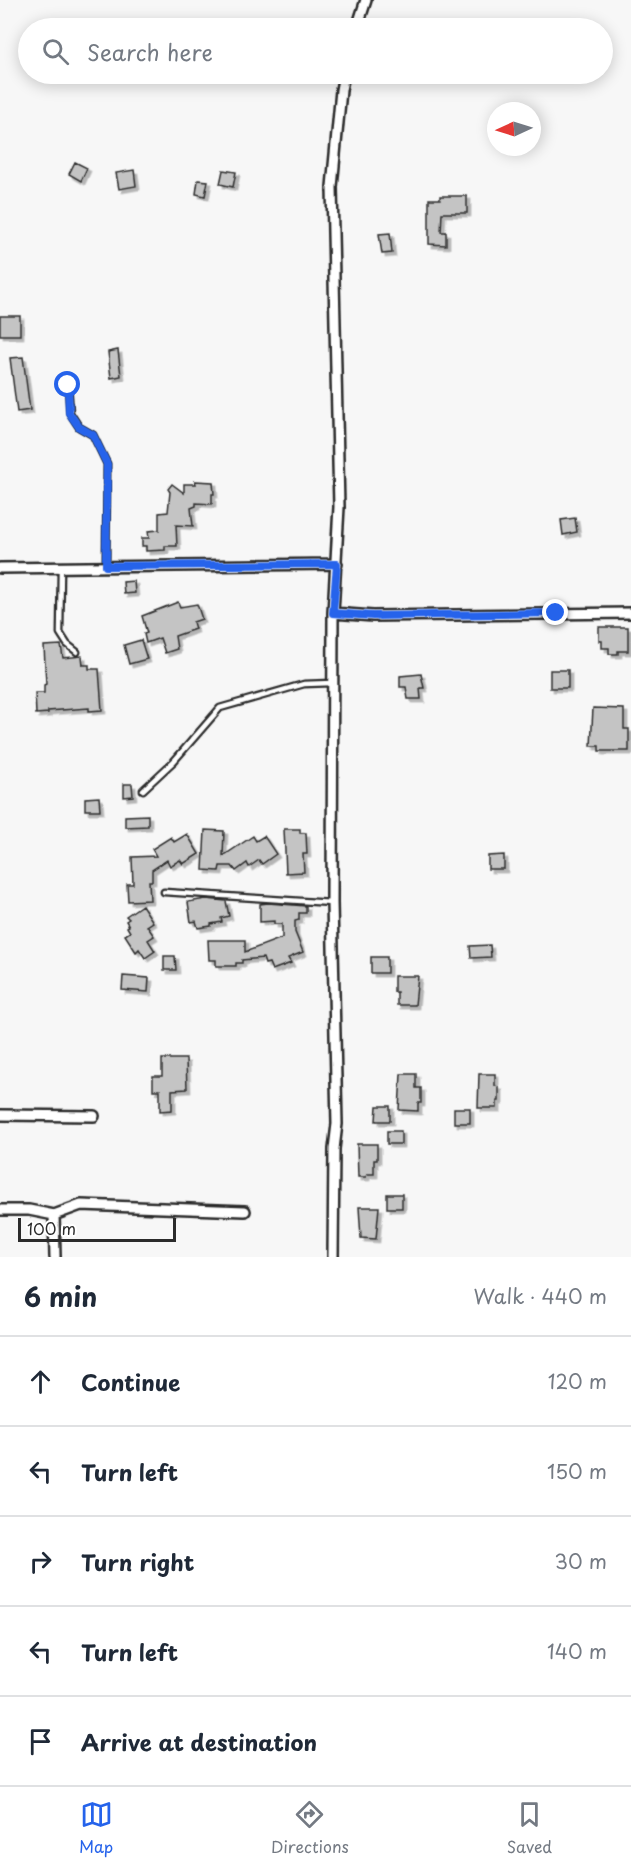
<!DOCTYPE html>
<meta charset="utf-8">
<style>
:root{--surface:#fff;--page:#f6f6f7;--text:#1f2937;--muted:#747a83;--line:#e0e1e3;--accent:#2563eb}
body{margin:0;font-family:"Playpen Sans",sans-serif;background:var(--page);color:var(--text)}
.compass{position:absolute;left:487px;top:102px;width:54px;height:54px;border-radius:50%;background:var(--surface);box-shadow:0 3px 15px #0003;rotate:266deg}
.scale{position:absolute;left:18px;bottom:15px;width:158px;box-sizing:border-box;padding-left:6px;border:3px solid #2b2b2b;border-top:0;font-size:16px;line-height:21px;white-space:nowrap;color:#2b2b2b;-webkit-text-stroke:4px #fff;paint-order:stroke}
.stop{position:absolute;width:18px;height:18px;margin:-14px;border:4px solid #2563eb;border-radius:50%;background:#fff}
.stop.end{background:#2563eb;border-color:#fff;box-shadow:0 2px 6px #0008}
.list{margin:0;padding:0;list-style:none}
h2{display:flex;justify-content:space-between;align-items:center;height:78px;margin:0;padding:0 24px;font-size:26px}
h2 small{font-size:20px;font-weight:400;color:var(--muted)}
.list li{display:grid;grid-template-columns:39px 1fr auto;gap:18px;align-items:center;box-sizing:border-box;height:90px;padding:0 24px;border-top:2px solid var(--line)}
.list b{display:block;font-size:22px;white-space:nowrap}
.list em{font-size:20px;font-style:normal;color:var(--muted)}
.icon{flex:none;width:33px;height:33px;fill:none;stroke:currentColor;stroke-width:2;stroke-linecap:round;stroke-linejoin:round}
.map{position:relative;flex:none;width:631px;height:1257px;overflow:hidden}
.search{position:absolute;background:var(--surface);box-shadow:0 3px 15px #0003;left:18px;right:18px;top:18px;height:66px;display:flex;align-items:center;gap:15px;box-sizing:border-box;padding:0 21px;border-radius:33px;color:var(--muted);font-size:22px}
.sheet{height:528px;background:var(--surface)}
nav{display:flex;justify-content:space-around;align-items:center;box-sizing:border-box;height:84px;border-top:2px solid var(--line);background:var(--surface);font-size:16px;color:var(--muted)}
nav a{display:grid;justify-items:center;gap:3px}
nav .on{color:var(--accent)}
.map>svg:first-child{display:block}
.building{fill:#c4c4c4;stroke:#2b2b2b;stroke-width:1.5;filter:url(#shadow)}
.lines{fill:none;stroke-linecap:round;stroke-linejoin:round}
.service-casing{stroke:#2b2b2b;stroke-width:9}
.minor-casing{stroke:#2b2b2b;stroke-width:14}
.service{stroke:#fff;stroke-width:4.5}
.minor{stroke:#fff;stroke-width:9}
.route{stroke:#2563eb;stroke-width:8}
</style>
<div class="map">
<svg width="631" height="1257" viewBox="0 0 631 1257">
<defs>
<filter id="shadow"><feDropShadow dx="3.5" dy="3.5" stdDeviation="0" flood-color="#0004"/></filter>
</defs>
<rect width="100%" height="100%" fill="#f7f7f7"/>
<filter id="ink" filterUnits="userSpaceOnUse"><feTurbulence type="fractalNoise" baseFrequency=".0167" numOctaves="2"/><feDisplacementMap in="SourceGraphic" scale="12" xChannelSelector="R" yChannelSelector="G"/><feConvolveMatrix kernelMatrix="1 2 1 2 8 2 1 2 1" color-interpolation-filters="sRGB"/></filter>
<g filter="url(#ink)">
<!-- building -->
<path class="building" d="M75 162 87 168 81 181 69 174Z
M134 170 136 186 119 189 116 173Z
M223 170 236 172 233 187 220 184Z
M198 180 208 181 205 196 196 194Z
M440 196H467V213H442L441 232H446V245L429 244V199H440Z
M390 233 392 253 382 254 379 234Z
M0 316H20V335H0Z
M118 350 121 376 111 378 108 352Z
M23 357 30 410 17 412 10 358Z
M195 481 213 482 214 494H212V504L196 503V506L191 508 193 526 176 525 177 546H165V550L146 551V546H142V538H149L148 531 159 530V513L168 512 170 492 168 489 172 484 184 493V484H196Z
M575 518 577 532 563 535 561 520Z
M134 581 135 593 124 594 123 582Z
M178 602 180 607 197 604 202 619 193 622 195 629 175 636 177 649 165 653 160 638 146 643 144 634 147 633 142 616Z
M599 627H628V651H618V654H609V648H602V641H599Z
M141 640 147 659 129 664 124 645Z
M61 645 63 658 82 656 83 665H89V669H99L102 710 89 711V708L48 711V713L36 714 35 693H44V685L46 684 44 646Z
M550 670H568V688H550Z
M421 674 424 688H420L421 699H408L406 687H400V676Z
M593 708 624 709V729H629V751H599V746H591Z
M124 784H132L133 796 124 797Z
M99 797 100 810H85V798Z
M148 815V826L125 827V816Z
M284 829H300V833H306L307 854H303L304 872 286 873Z
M205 830 224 831 223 856 253 836 256 841 264 836 276 854 262 864 259 860 249 867 247 863 236 871 232 866H220L219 871 203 870Z
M187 834 199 854 183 864 180 860 170 866 167 860 152 870V881H149L150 900 128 901 127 884H133L132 857 156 856 152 849 171 837 174 842Z
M504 855V869H488V856Z
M206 899 226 901 229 916 221 918 222 922 211 924V926L198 928 196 921 191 922 188 902Z
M268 903 306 906V913H299V920L295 921V932L303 952 288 958 291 963 272 970 269 963 265 964 263 958 242 960V963H236V966H216V960H209L208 940H245V952L282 938V924H274V921L260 922V904Z
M142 905 153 922 147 926 154 936 148 940 155 951 145 958 139 949 136 952 125 935 130 932 127 927 129 926 126 921 129 919 126 916Z
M490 945 491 957 471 958 470 946Z
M164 956H175L176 970H164Z
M371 957H387V973H371Z
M123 976 149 978 148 992 122 990Z
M394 976H418L415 1005H397V992H394Z
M162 1059H186L187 1089 172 1090V1110L160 1111V1090H153V1076H162Z
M401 1074H416V1088H421V1103H418V1111L399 1110Z
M479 1074H495V1086L499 1087V1101H497V1108H478Z
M377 1106H390V1121H376Z
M454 1108H470V1123H454Z
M387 1131H401V1144H387Z
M357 1144H377V1160H374V1174H367L366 1177H358Z
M387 1194H402V1208H387Z
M359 1207H379L376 1239 361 1238Z"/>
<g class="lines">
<defs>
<path id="service" d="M68 385 70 413 79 427 93 435 107 464 106 566
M61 568 60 633 67 644 77 652
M143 790 174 761 220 708 304 684 332 683
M164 892 332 903"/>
<path id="minor" d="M357 28 366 0
M0 568 337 564
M333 613 373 616 631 613
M0 1115 94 1116
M0 1210H29L54 1215
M55 1257 54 1215 81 1205 245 1211
M333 1257 334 1149 337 1124 332 903 333 613 339 507 332 187 341 90 344 74"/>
</defs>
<!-- service casing -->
<use href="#service" class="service-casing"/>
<!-- minor casing -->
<use href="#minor" class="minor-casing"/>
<!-- service -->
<use href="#service" class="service"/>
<!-- minor -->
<use href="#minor" class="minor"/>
</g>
</g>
<g class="lines" filter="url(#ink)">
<!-- route -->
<path class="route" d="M68 385 69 413 79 427 93 435 107 464 106 566 337 564 333 613 373 616 556 613"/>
</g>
</svg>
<svg class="compass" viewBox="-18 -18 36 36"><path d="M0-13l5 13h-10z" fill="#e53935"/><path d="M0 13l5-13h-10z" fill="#747a83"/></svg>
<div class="scale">100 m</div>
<div class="stop" style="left:68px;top:385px"></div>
<div class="stop end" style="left:556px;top:613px"></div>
<div class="search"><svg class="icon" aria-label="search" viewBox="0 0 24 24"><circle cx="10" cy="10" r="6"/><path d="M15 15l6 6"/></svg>Search here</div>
</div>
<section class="sheet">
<h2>6 min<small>Walk · 440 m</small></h2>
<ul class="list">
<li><svg class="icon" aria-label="ahead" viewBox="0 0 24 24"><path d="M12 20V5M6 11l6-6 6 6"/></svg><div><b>Continue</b></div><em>120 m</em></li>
<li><svg class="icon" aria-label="left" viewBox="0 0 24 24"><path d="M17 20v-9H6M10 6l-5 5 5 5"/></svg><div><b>Turn left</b></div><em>150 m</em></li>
<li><svg class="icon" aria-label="right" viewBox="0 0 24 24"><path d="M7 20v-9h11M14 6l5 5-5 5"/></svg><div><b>Turn right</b></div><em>30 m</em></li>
<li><svg class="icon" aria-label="left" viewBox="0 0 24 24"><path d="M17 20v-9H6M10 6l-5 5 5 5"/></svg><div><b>Turn left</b></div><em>140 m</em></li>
<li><svg class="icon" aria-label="arrive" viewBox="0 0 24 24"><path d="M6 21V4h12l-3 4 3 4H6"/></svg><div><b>Arrive at destination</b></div></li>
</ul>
</section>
<nav>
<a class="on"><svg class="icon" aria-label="map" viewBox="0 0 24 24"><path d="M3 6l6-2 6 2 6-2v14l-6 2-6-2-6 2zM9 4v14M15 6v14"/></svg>Map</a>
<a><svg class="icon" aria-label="directions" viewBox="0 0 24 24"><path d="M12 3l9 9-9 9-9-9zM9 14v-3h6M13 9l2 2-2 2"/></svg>Directions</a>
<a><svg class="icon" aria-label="saved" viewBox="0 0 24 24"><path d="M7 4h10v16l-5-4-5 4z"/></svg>Saved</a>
</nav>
